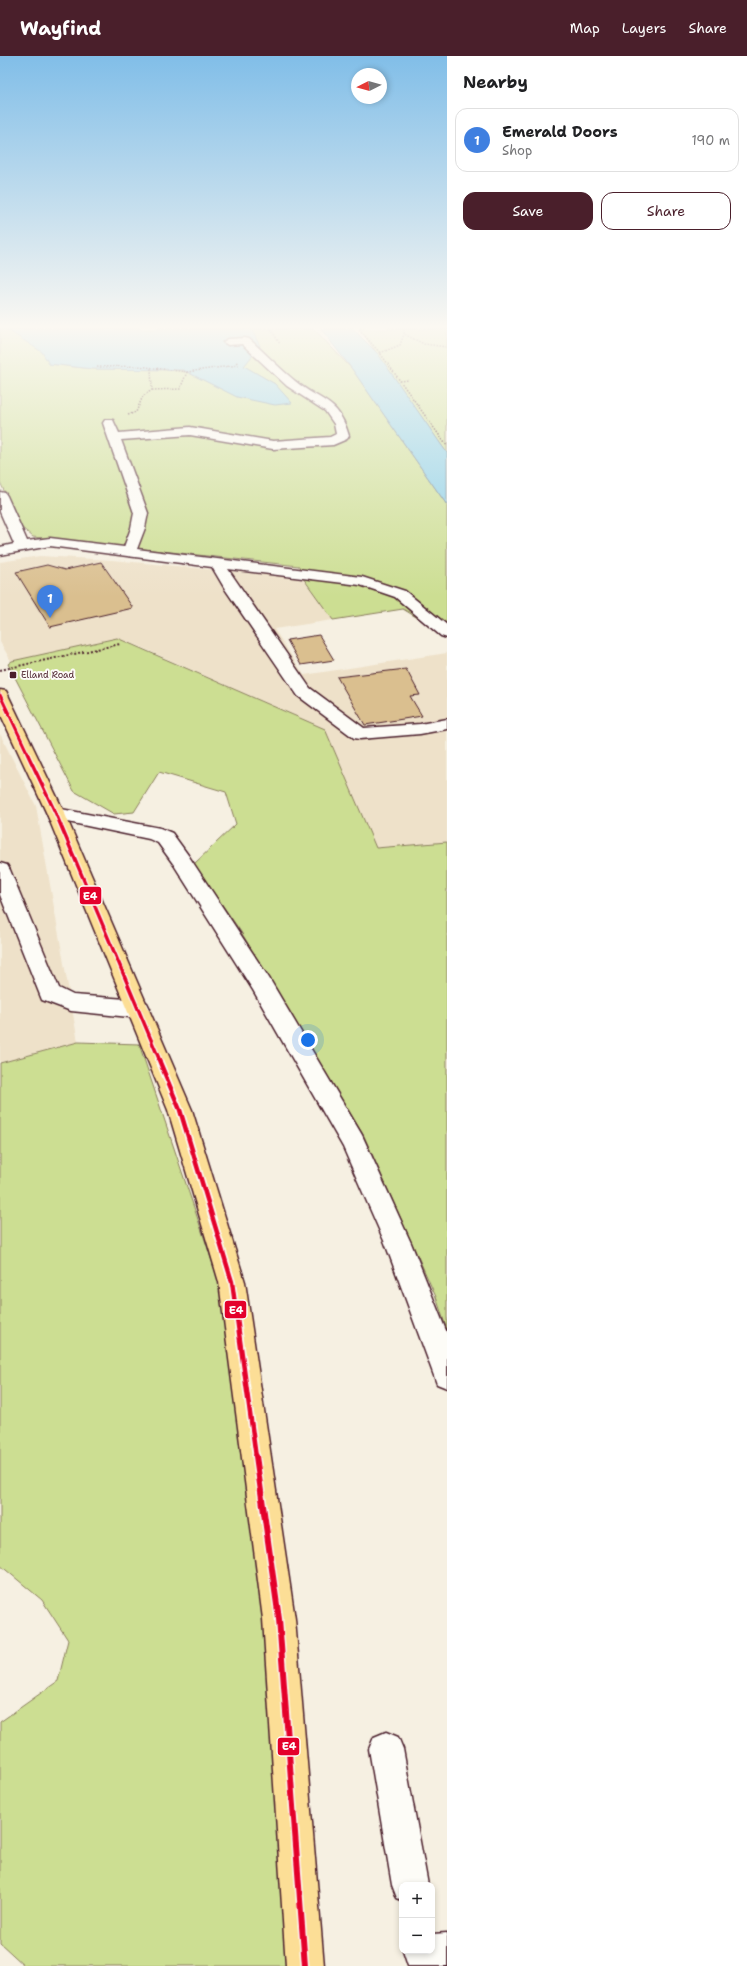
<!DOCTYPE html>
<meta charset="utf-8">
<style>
:root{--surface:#fff;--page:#f6f6f6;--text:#202124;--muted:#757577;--line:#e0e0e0;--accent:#4a1f2b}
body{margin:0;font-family:"Shantell Sans",sans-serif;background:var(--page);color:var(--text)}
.controls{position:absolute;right:12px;bottom:12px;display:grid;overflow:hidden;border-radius:8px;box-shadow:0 2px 6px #0003}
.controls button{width:36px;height:36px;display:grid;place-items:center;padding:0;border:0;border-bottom:1px solid var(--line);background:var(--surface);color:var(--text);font:20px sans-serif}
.compass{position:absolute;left:351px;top:12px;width:36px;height:36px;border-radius:50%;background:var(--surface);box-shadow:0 2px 6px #0003;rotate:264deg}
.you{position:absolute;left:308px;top:984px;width:14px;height:14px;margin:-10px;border:3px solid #fff;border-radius:50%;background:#1a73e8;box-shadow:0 0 0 6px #1a73e833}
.badge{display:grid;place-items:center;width:26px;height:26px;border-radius:50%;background:var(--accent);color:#fff;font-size:13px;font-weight:700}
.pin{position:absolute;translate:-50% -33px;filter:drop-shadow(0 1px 2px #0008)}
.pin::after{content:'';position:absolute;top:21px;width:14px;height:12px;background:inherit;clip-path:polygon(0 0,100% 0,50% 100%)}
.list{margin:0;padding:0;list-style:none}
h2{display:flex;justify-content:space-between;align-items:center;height:52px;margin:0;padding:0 16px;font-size:17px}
h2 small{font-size:13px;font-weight:400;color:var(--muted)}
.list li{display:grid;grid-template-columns:26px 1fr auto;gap:12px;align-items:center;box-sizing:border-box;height:64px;margin:0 8px 8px;padding:0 8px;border:1px solid var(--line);border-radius:12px}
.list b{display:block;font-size:15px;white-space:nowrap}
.list p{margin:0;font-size:13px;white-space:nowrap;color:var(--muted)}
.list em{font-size:13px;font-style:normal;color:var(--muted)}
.actions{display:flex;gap:8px;padding:12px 16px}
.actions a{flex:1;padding:9px 0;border:1px solid var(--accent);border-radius:12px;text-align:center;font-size:14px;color:var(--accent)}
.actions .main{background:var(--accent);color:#fff}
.map{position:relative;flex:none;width:447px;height:1910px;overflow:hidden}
header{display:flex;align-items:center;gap:24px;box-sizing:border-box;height:56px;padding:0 20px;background:var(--accent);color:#fff}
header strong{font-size:19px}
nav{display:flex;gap:22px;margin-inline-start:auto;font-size:14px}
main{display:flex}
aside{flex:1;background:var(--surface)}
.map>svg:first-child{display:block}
.built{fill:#eee1c9}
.green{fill:#ccde92;stroke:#8b7e5e}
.water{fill:#87cee8;stroke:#6f889c}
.building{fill:#dabf8f;stroke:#4a1f2b}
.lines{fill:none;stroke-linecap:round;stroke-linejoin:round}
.minor-casing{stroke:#4a1f2b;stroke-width:3}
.major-casing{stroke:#4a1f2b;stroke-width:3}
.path-far1{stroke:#4a1f2b;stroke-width:1.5;stroke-dasharray:1.5 1.5;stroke-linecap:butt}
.path{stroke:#4a1f2b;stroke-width:2;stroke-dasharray:2 2;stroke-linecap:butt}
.minor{fill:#fdfcf7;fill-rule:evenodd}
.major{fill:#fcde96;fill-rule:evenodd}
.bus-1-far3-casing{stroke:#fdfcf7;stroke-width:5}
.bus-1-far2-casing{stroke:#fdfcf7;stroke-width:6}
.bus-1-far1-casing{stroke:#fdfcf7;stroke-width:8}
.bus-1-casing{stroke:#fdfcf7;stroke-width:9}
.bus-1-far3{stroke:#e4002b;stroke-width:3}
.bus-1-far2{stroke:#e4002b;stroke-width:3.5}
.bus-1-far1{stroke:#e4002b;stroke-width:4.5}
.bus-1{stroke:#e4002b;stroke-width:6}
.poi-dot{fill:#4a1f2b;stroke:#fdfcf7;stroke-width:1.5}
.labels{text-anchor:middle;stroke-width:4;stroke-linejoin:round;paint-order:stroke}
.far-poi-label{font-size:9px;fill:#4a1f2b;stroke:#fdfcf7;text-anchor:start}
.line-badge{stroke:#fdfcf7;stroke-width:1.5}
.badge-label{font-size:11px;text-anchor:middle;font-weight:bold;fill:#fff}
</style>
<header>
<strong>Wayfind</strong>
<nav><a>Map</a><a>Layers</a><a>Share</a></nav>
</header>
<main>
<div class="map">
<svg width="447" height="1910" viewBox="0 0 447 1910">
<rect width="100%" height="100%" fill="#f6f0e2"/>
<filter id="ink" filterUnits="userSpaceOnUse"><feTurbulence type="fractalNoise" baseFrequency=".025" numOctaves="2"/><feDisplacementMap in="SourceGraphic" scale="8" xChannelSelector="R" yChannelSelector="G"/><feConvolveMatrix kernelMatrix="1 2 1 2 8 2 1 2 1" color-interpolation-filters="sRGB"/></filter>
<g filter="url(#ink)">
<!-- built -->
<path class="built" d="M40 500 112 504 303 522 333 564 274 573 304 619 447 597V786L376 792 325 673 140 591 117 582 11 605 0 586V506Z
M0 678 36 750 78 986 0 1007Z"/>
<!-- green -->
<path class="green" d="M0 273H6L43 296 49 308 93 313 183 314 222 333 275 328 244 310 260 290 251 273H314L352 313 447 449V580L403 553 333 564 303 522 299 510 33 481 21 471 0 426Z
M360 273H447V397L364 279Z
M117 582 325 673 376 792 447 786V1274L436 1241 364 1080 241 876 194 808 236 768 226 736 159 716 134 756 114 758 74 735 8 608 12 605Z
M78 986 139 988 220 1229 265 1567 288 1910H25L0 1887V1666L58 1625 68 1584 42 1544 0 1509V1007Z"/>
<!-- water -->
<path class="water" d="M6 273H251L260 290 244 310 275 328 292 347 275 349 237 341 183 314 93 313 49 308 42 296Z
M321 273H353L378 298 447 397V449L352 313Z"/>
<!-- building -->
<path class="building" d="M101 506 133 552 50 571 16 516 47 509 65 514Z
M319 579 334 604 301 609 287 584Z
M406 613 420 639 410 640 422 660 365 669 337 621Z"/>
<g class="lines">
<defs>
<path id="minor" d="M245 282 249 283C264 296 279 312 295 325 321 347 338 342 349 380L347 383 333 389 273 393 190 379 121 384 148 457 145 472 137 493 362 521 405 535 447 569V582L441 580 395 541 360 529 228 513 310 632 364 672 420 668 447 663V673L420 678 360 683 354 682 298 640 225 533 212 511 50 490 0 499V491L14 488 0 456V436L5 437 7 440 27 485 50 482 124 491 131 472 134 457 103 367 105 364H113L119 377 190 371 273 385 330 381 336 378 334 368 325 355 287 330 242 288 228 289 223 286 228 283Z
M56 752 160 772 172 777 188 799 269 922 362 1079 411 1187 447 1277V1332L437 1328 385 1187 343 1091 253 934 174 809 158 787 149 783 49 762 47 758 49 754Z
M0 807 7 809 10 814 59 932 73 939 139 944 147 947 150 953 147 959 139 962 71 955 42 944 0 839Z
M386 1676 398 1681 403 1693 428 1829H402V1844L397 1842 392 1829 369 1693 374 1681Z
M447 1877V1910H408L403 1895H432V1878Z"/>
<path id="major" d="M0 634 6 635 8 639 65 758 192 1054 245 1226 295 1563 324 1910H286L263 1563 219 1226 168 1054 47 758 0 657Z"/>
</defs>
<!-- minor casing -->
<use href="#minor" class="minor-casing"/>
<!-- major casing -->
<use href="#major" class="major-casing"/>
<!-- path-far1 -->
<path class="path-far1" d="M271 273 280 288
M359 273 380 297 447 390
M404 273V278L424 288 447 291
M380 297 400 289 404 278
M97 311 138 310 187 316 238 309 236 305
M400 325 409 324
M152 334 180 333 187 316
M128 359 136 356 143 340 152 334 151 312"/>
<!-- path -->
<path class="path" d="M0 614 120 588"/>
<!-- minor -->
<use href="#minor" class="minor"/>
<!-- major -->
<use href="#major" class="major"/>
<defs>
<path id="bus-1-far3" d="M0 639 28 698"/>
<path id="bus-1-far2" d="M27 697 56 758 160 1005"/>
<path id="bus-1-far1" d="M159 1004 180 1054 232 1226 256 1401"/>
<path id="bus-1" d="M256 1400 279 1563 305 1910"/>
</defs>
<!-- bus-1-far3 casing -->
<use href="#bus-1-far3" class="bus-1-far3-casing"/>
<!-- bus-1-far2 casing -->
<use href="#bus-1-far2" class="bus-1-far2-casing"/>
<!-- bus-1-far1 casing -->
<use href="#bus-1-far1" class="bus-1-far1-casing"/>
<!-- bus-1 casing -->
<use href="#bus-1" class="bus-1-casing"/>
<!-- bus-1-far3 -->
<use href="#bus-1-far3" class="bus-1-far3"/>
<!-- bus-1-far2 -->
<use href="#bus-1-far2" class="bus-1-far2"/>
<!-- bus-1-far1 -->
<use href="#bus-1-far1" class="bus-1-far1"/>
<!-- bus-1 -->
<use href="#bus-1" class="bus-1"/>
</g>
</g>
<!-- sky -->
<linearGradient id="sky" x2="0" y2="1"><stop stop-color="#81bee8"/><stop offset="0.5" stop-color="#fbf8f2"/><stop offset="1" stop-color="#fbf8f2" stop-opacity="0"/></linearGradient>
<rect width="447" height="541" fill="url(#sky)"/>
<!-- markers -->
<rect class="poi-dot" x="9" y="615" width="8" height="8" rx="2"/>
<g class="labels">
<!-- far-poi labels -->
<g class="far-poi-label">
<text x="21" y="622">Elland Road</text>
</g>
</g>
<g class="line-badge">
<rect x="79" y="830" width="23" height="19" rx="4" fill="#e4002b"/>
<rect x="224" y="1244" width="23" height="19" rx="4" fill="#e4002b"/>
<rect x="277" y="1681" width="23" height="19" rx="4" fill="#e4002b"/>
</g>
<g class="badge-label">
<text x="90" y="844">E4</text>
<text x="236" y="1258">E4</text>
<text x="289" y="1694">E4</text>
</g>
</svg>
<div class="controls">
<button>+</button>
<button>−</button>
</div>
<svg class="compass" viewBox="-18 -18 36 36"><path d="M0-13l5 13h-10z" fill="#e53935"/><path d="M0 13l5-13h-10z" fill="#757577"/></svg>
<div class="you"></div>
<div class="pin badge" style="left:50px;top:562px;background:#3f7fe0">1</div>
</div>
<aside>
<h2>Nearby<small></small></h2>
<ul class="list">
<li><span class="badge" style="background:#3f7fe0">1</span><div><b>Emerald Doors</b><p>Shop</p></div><em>190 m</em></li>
</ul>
<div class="actions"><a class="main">Save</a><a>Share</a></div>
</aside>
</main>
